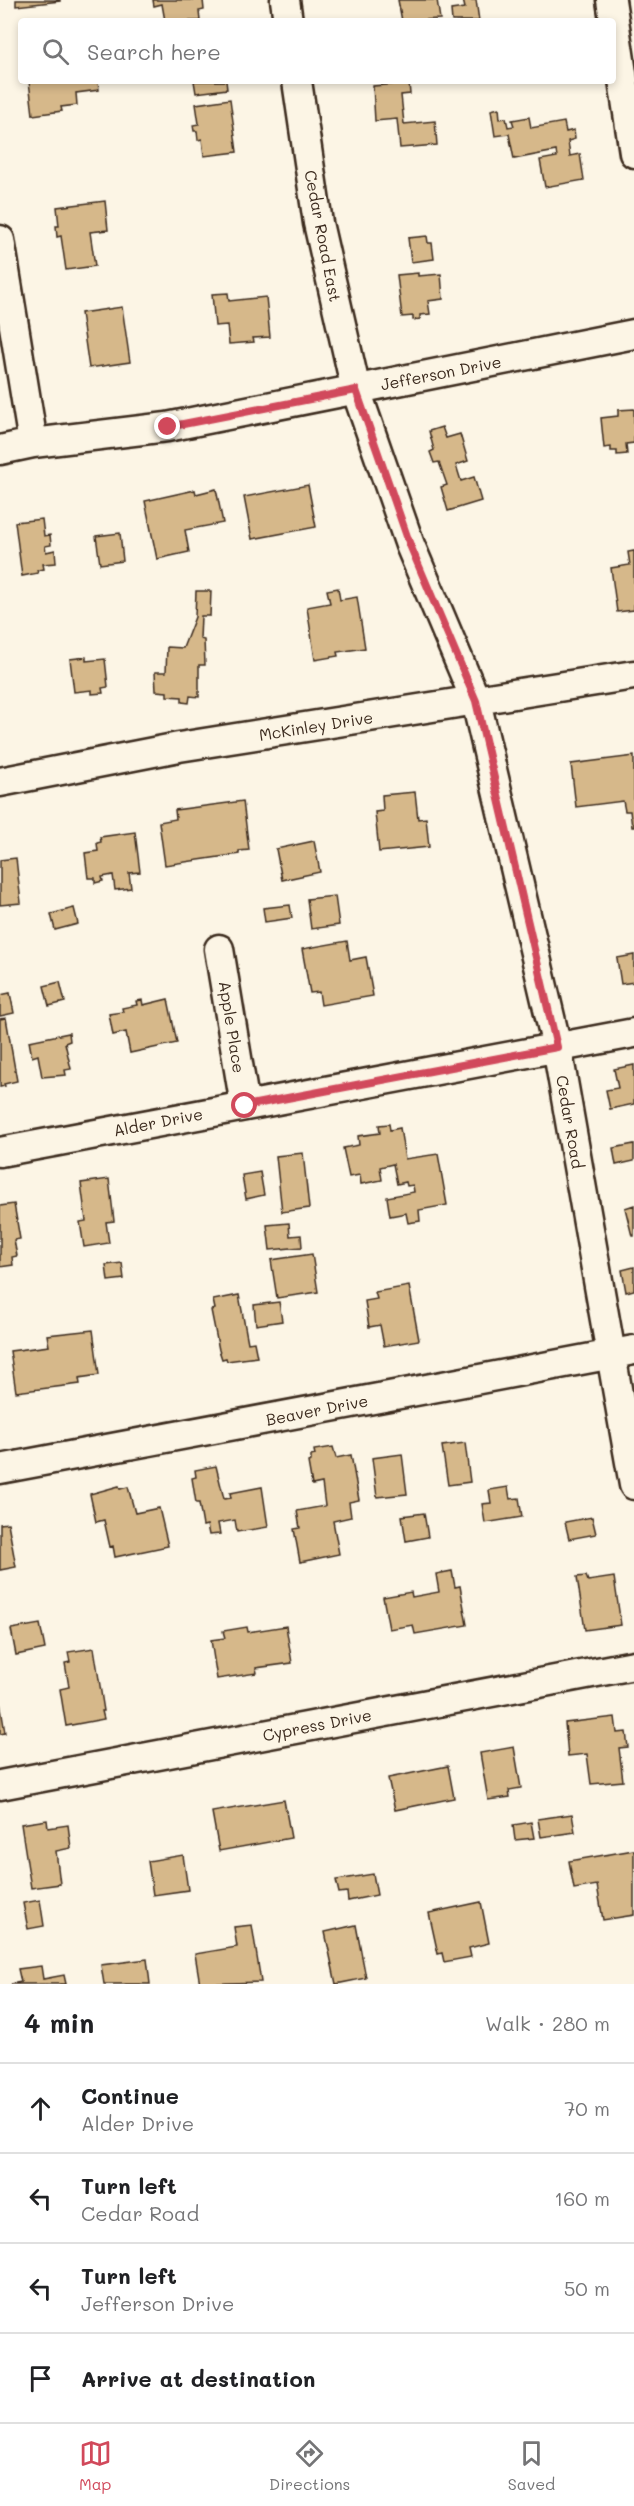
<!DOCTYPE html>
<meta charset="utf-8">
<style>
:root{--surface:#fff;--page:#f6f6f6;--text:#202124;--muted:#757577;--line:#e0e0e0;--accent:#d1495b}
body{margin:0;font-family:Mali,sans-serif;background:var(--page);color:var(--text)}
.stop{position:absolute;width:18px;height:18px;margin:-14px;border:4px solid #d1495b;border-radius:50%;background:#fff}
.stop.end{background:#d1495b;border-color:#fff;box-shadow:0 2px 6px #0008}
.list{margin:0;padding:0;list-style:none}
h2{display:flex;justify-content:space-between;align-items:center;height:78px;margin:0;padding:0 24px;font-size:26px}
h2 small{font-size:20px;font-weight:400;color:var(--muted)}
.list li{display:grid;grid-template-columns:39px 1fr auto;gap:18px;align-items:center;box-sizing:border-box;height:90px;padding:0 24px;border-top:2px solid var(--line)}
.list b{display:block;font-size:22px;white-space:nowrap}
.list p{margin:0;font-size:20px;white-space:nowrap;color:var(--muted)}
.list em{font-size:20px;font-style:normal;color:var(--muted)}
.icon{flex:none;width:33px;height:33px;fill:none;stroke:currentColor;stroke-width:2;stroke-linecap:round;stroke-linejoin:round}
.map{position:relative;flex:none;width:634px;height:1984px;overflow:hidden}
.search{position:absolute;background:var(--surface);box-shadow:0 3px 9px #0003;left:18px;right:18px;top:18px;height:66px;display:flex;align-items:center;gap:15px;box-sizing:border-box;padding:0 21px;border-radius:6px;color:var(--muted);font-size:22px}
.sheet{height:438px;background:var(--surface)}
nav{display:flex;justify-content:space-around;align-items:center;box-sizing:border-box;height:84px;border-top:2px solid var(--line);background:var(--surface);font-size:16px;color:var(--muted)}
nav a{display:grid;justify-items:center;gap:3px}
nav .on{color:var(--accent)}
.map>svg:first-child{display:block}
.building{fill:#d6b88a;stroke:#3b2a1e;stroke-width:1.5}
.lines{fill:none;stroke-linecap:round;stroke-linejoin:round}
.minor-casing{stroke:#3b2a1e;stroke-width:33}
.minor{stroke:#fcf5e5;stroke-width:28}
.route{stroke:#d1495b;stroke-width:8}
.labels{text-anchor:middle;stroke-width:5;stroke-linejoin:round;paint-order:stroke}
.street-label{font-size:16px;fill:#3b2a1e;stroke:#fcf5e5}
</style>
<div class="map">
<svg width="634" height="1984" viewBox="0 0 634 1984">
<rect width="100%" height="100%" fill="#fcf5e5"/>
<filter id="ink" filterUnits="userSpaceOnUse"><feTurbulence type="fractalNoise" baseFrequency=".0167" numOctaves="2"/><feDisplacementMap in="SourceGraphic" scale="12" xChannelSelector="R" yChannelSelector="G"/><feConvolveMatrix kernelMatrix="1 2 1 2 8 2 1 2 1" color-interpolation-filters="sRGB"/></filter>
<g filter="url(#ink)">
<!-- building -->
<path class="building" d="M16 0H60V1L16 6Z
M153 0H203L204 10 199 11 200 21H165L162 4 154 6Z
M398 0H437L440 19 402 21Z
M463 0H476L479 21H452L451 10 465 8Z
M29 81H98L99 90 76 93 77 105 61 107 62 111 33 115Z
M194 81H226L227 89 196 93Z
M409 83 410 94 401 95 404 124 435 121 437 145 400 148 397 119 375 121 373 86Z
M230 99 237 152 204 156 202 139 198 140 197 131H194L193 125 199 124 196 104Z
M499 108 500 119 506 118 508 127 514 126 512 120 529 117 531 128 564 122 566 132 574 130 575 139 568 141 570 156 580 154 584 180 545 187 540 160 557 157 556 151 514 159 509 134 495 136 491 110Z
M105 201 108 230 90 232 95 266 66 270 61 236 57 237 56 226H59L57 207Z
M427 236 428 243H432L434 259 411 262 408 238Z
M418 273V276L441 274 443 299 428 301 430 314 420 315V319L413 320V316L402 317 397 275Z
M228 293 229 301 266 297 270 337 253 338 254 342 229 344 227 325 215 326 212 294Z
M122 307 130 362 89 368 81 313Z
M634 409V443L626 444 627 454 617 455V451H611V447L604 448 601 418 618 416V410Z
M442 427 446 438 460 434 468 461 456 465 461 481 474 477 481 501 448 511 441 487 447 485 439 462 434 463 430 452 434 450 429 431Z
M308 485 316 527 252 539 244 497Z
M216 489 223 523 185 530 189 552 157 559 145 501 195 490 196 494Z
M42 519 44 536 50 535 51 545 45 546 46 552 55 550 56 563 43 564 44 569 37 570 38 573 22 576 15 522Z
M120 533 123 561 100 564 96 536Z
M634 551V610L617 612 611 568 630 565 628 552Z
M338 588 340 600 357 597 365 648 337 652 338 656 315 660 307 607 330 603 327 590Z
M196 591H211L210 616H201L200 639 204 640 205 665H199V697L190 696 189 703 182 702V697L167 696V692L156 691 155 672H166L167 647 183 648 195 617Z
M86 657V661L105 659 108 687 102 688 103 693 92 694V690L74 692 70 659Z
M634 756V827H632L630 811H625L623 801 576 807 571 764Z
M415 792 418 819 426 818 429 847 379 852 375 812 383 811 382 795Z
M243 801 249 850 239 851V854L165 865 159 822 176 819 175 810Z
M135 832 140 872 129 873 131 888 115 890 113 875 102 877 103 881 95 883V878H88L85 853 98 851 97 843 101 842 100 837Z
M314 841 320 872 282 880 276 849Z
M16 858 21 903 0 905V860Z
M335 896 339 925 311 929 307 899Z
M290 905 292 918 265 922 263 908Z
M74 908 78 924 55 930 51 914Z
M347 941 350 960 366 957 373 996 321 1005 319 992 310 993 302 949Z
M634 955V982L621 984 617 958Z
M60 982 65 1002 49 1006 44 986Z
M10 993 14 1013 0 1016V995Z
M168 999 177 1043 130 1053 126 1032 113 1035 109 1014 123 1012 122 1008 137 1005 136 1001 142 1000 143 1005Z
M6 1018 17 1081 4 1084 5 1086 0 1087V1019Z
M69 1033 70 1041 65 1043 71 1069 65 1070 66 1075 42 1077 38 1055 32 1057 29 1041Z
M634 1065V1104L610 1109 606 1090 618 1088 614 1069Z
M389 1124 390 1130 400 1128 405 1159 438 1154 447 1205 419 1210 420 1221 408 1223 406 1213 390 1216 387 1197 414 1192 413 1185 407 1186 406 1182 397 1184 393 1164 380 1167 382 1180 361 1184 360 1175 349 1177 343 1148 359 1145 358 1136 380 1133 379 1125Z
M634 1144V1161L616 1165 613 1148Z
M303 1153 309 1208 282 1212 276 1156Z
M260 1172 264 1195 246 1199 242 1175Z
M109 1179 114 1221 106 1222 109 1243 84 1247 80 1222 86 1221 81 1183Z
M14 1204 20 1239 14 1240 17 1256 12 1257 13 1265 0 1267V1206Z
M634 1205V1236H632L625 1208Z
M289 1223 290 1236 301 1235 302 1247 270 1250 267 1225Z
M312 1254 318 1292 277 1298 271 1260Z
M122 1263 124 1279 108 1281 106 1265Z
M634 1267V1290L626 1292 622 1270Z
M409 1286 419 1340 384 1346 380 1325 369 1327 365 1301 377 1299 375 1292Z
M239 1295 248 1343 254 1342 257 1357 227 1361 226 1358 222 1359 219 1350 211 1310 215 1309 213 1300Z
M279 1302 282 1321 256 1325 254 1305Z
M93 1330 99 1375 79 1378 80 1384 16 1392 10 1351 49 1346 47 1335Z
M465 1443 470 1482 448 1485 442 1446Z
M333 1447 336 1458 351 1455 359 1500 349 1502 351 1517 333 1521 339 1554 300 1562 294 1529 300 1528 297 1511 325 1506 322 1483 312 1485 308 1462 311 1461V1456L315 1455 314 1450Z
M402 1454 407 1494 377 1497 372 1458Z
M216 1466 224 1499 231 1498 230 1493 262 1487 268 1527 237 1532 235 1520 218 1523 220 1534 209 1535 207 1525 203 1526 199 1503H196L192 1478 196 1477 195 1470Z
M119 1486 120 1489 128 1487 135 1513 159 1508 168 1546 115 1557 113 1546 110 1547 104 1520 96 1522 90 1494Z
M508 1487 510 1499 519 1498 522 1517 485 1523 482 1504 491 1503 489 1490Z
M424 1513 428 1537 406 1541 402 1516Z
M592 1517 596 1534 569 1539 565 1522Z
M8 1523 16 1567 0 1570V1524Z
M452 1571 455 1587 460 1586 467 1625 415 1634 413 1625 389 1629 383 1597 411 1592 412 1597 439 1592 436 1574Z
M586 1576 588 1581 614 1577 621 1625 585 1630 577 1577Z
M40 1624 45 1649 16 1655 11 1629Z
M286 1626 292 1663 256 1668 257 1673 217 1679 211 1640 225 1638 223 1631 247 1627 248 1632Z
M94 1648 104 1711H102L104 1719 66 1726 60 1689 69 1687 65 1663 70 1662 68 1652Z
M0 1702 5 1733 0 1734Z
M615 1717 617 1733 626 1732 628 1747 619 1748 623 1781 591 1784 587 1754 568 1756 565 1723Z
M514 1747 521 1788 509 1790 510 1797 488 1800 480 1753Z
M448 1766 454 1798 395 1810 388 1778Z
M284 1800 291 1838 219 1851 212 1812Z
M572 1814 575 1832 541 1837 538 1819Z
M47 1820 48 1828 68 1825 71 1848 56 1851 60 1884 31 1888 21 1824Z
M531 1822 534 1838 515 1840 513 1825Z
M634 1850V1915L603 1920 597 1885 574 1889 569 1861Z
M183 1855 188 1890 153 1895 148 1861Z
M373 1874 377 1895 348 1901 347 1892 339 1893 336 1880Z
M40 1900 44 1926 28 1929 23 1903Z
M481 1902 489 1943 469 1948 471 1957 444 1962 442 1953 438 1954 429 1913Z
M252 1925 261 1982 200 1984 195 1954 237 1947 234 1927Z
M356 1925 366 1978 336 1984 325 1932Z
M147 1959 150 1984H104L101 1965Z
M41 1966 43 1979 64 1975 66 1984H11L21 1982 18 1969Z"/>
<g class="lines">
<defs>
<path id="minor" d="M285 0 288 21
M611 0 634 153
M297 81 318 223 356 390 410 545 476 701 557 1047 634 1485
M0 240 33 443
M0 450 33 443 167 427 634 334
M0 782 179 747 634 675
M219 949 245 1106
M0 1152 634 1033
M0 1469 634 1350
M0 1785 634 1665"/>
</defs>
<!-- minor casing -->
<use href="#minor" class="minor-casing"/>
<!-- minor -->
<use href="#minor" class="minor"/>
</g>
</g>
<g class="lines" filter="url(#ink)">
<!-- route -->
<path class="route" d="M168 427 356 390 410 545 476 701 557 1047 245 1106"/>
</g>
<g class="labels">
<!-- street labels -->
<g class="street-label">
<text transform="translate(323 236) rotate(79)" y="6">Cedar Road East</text>
<text transform="translate(441 373) rotate(-11)" y="6">Jefferson Drive</text>
<text transform="translate(316 726) rotate(-9)" y="6">McKinley Drive</text>
<text transform="translate(232 1027) rotate(81)" y="6">Apple Place</text>
<text transform="translate(158 1122) rotate(-11)" y="6">Alder Drive</text>
<text transform="translate(570 1122) rotate(80)" y="6">Cedar Road</text>
<text transform="translate(317 1410) rotate(-11)" y="6">Beaver Drive</text>
<text transform="translate(317 1725) rotate(-11)" y="6">Cypress Drive</text>
</g>
</g>
</svg>
<div class="stop" style="left:245px;top:1106px"></div>
<div class="stop end" style="left:168px;top:427px"></div>
<div class="search"><svg class="icon" aria-label="search" viewBox="0 0 24 24"><circle cx="10" cy="10" r="6"/><path d="M15 15l6 6"/></svg>Search here</div>
</div>
<section class="sheet">
<h2>4 min<small>Walk · 280 m</small></h2>
<ul class="list">
<li><svg class="icon" aria-label="ahead" viewBox="0 0 24 24"><path d="M12 20V5M6 11l6-6 6 6"/></svg><div><b>Continue</b><p>Alder Drive</p></div><em>70 m</em></li>
<li><svg class="icon" aria-label="left" viewBox="0 0 24 24"><path d="M17 20v-9H6M10 6l-5 5 5 5"/></svg><div><b>Turn left</b><p>Cedar Road</p></div><em>160 m</em></li>
<li><svg class="icon" aria-label="left" viewBox="0 0 24 24"><path d="M17 20v-9H6M10 6l-5 5 5 5"/></svg><div><b>Turn left</b><p>Jefferson Drive</p></div><em>50 m</em></li>
<li><svg class="icon" aria-label="arrive" viewBox="0 0 24 24"><path d="M6 21V4h12l-3 4 3 4H6"/></svg><div><b>Arrive at destination</b></div></li>
</ul>
</section>
<nav>
<a class="on"><svg class="icon" aria-label="map" viewBox="0 0 24 24"><path d="M3 6l6-2 6 2 6-2v14l-6 2-6-2-6 2zM9 4v14M15 6v14"/></svg>Map</a>
<a><svg class="icon" aria-label="directions" viewBox="0 0 24 24"><path d="M12 3l9 9-9 9-9-9zM9 14v-3h6M13 9l2 2-2 2"/></svg>Directions</a>
<a><svg class="icon" aria-label="saved" viewBox="0 0 24 24"><path d="M7 4h10v16l-5-4-5 4z"/></svg>Saved</a>
</nav>
